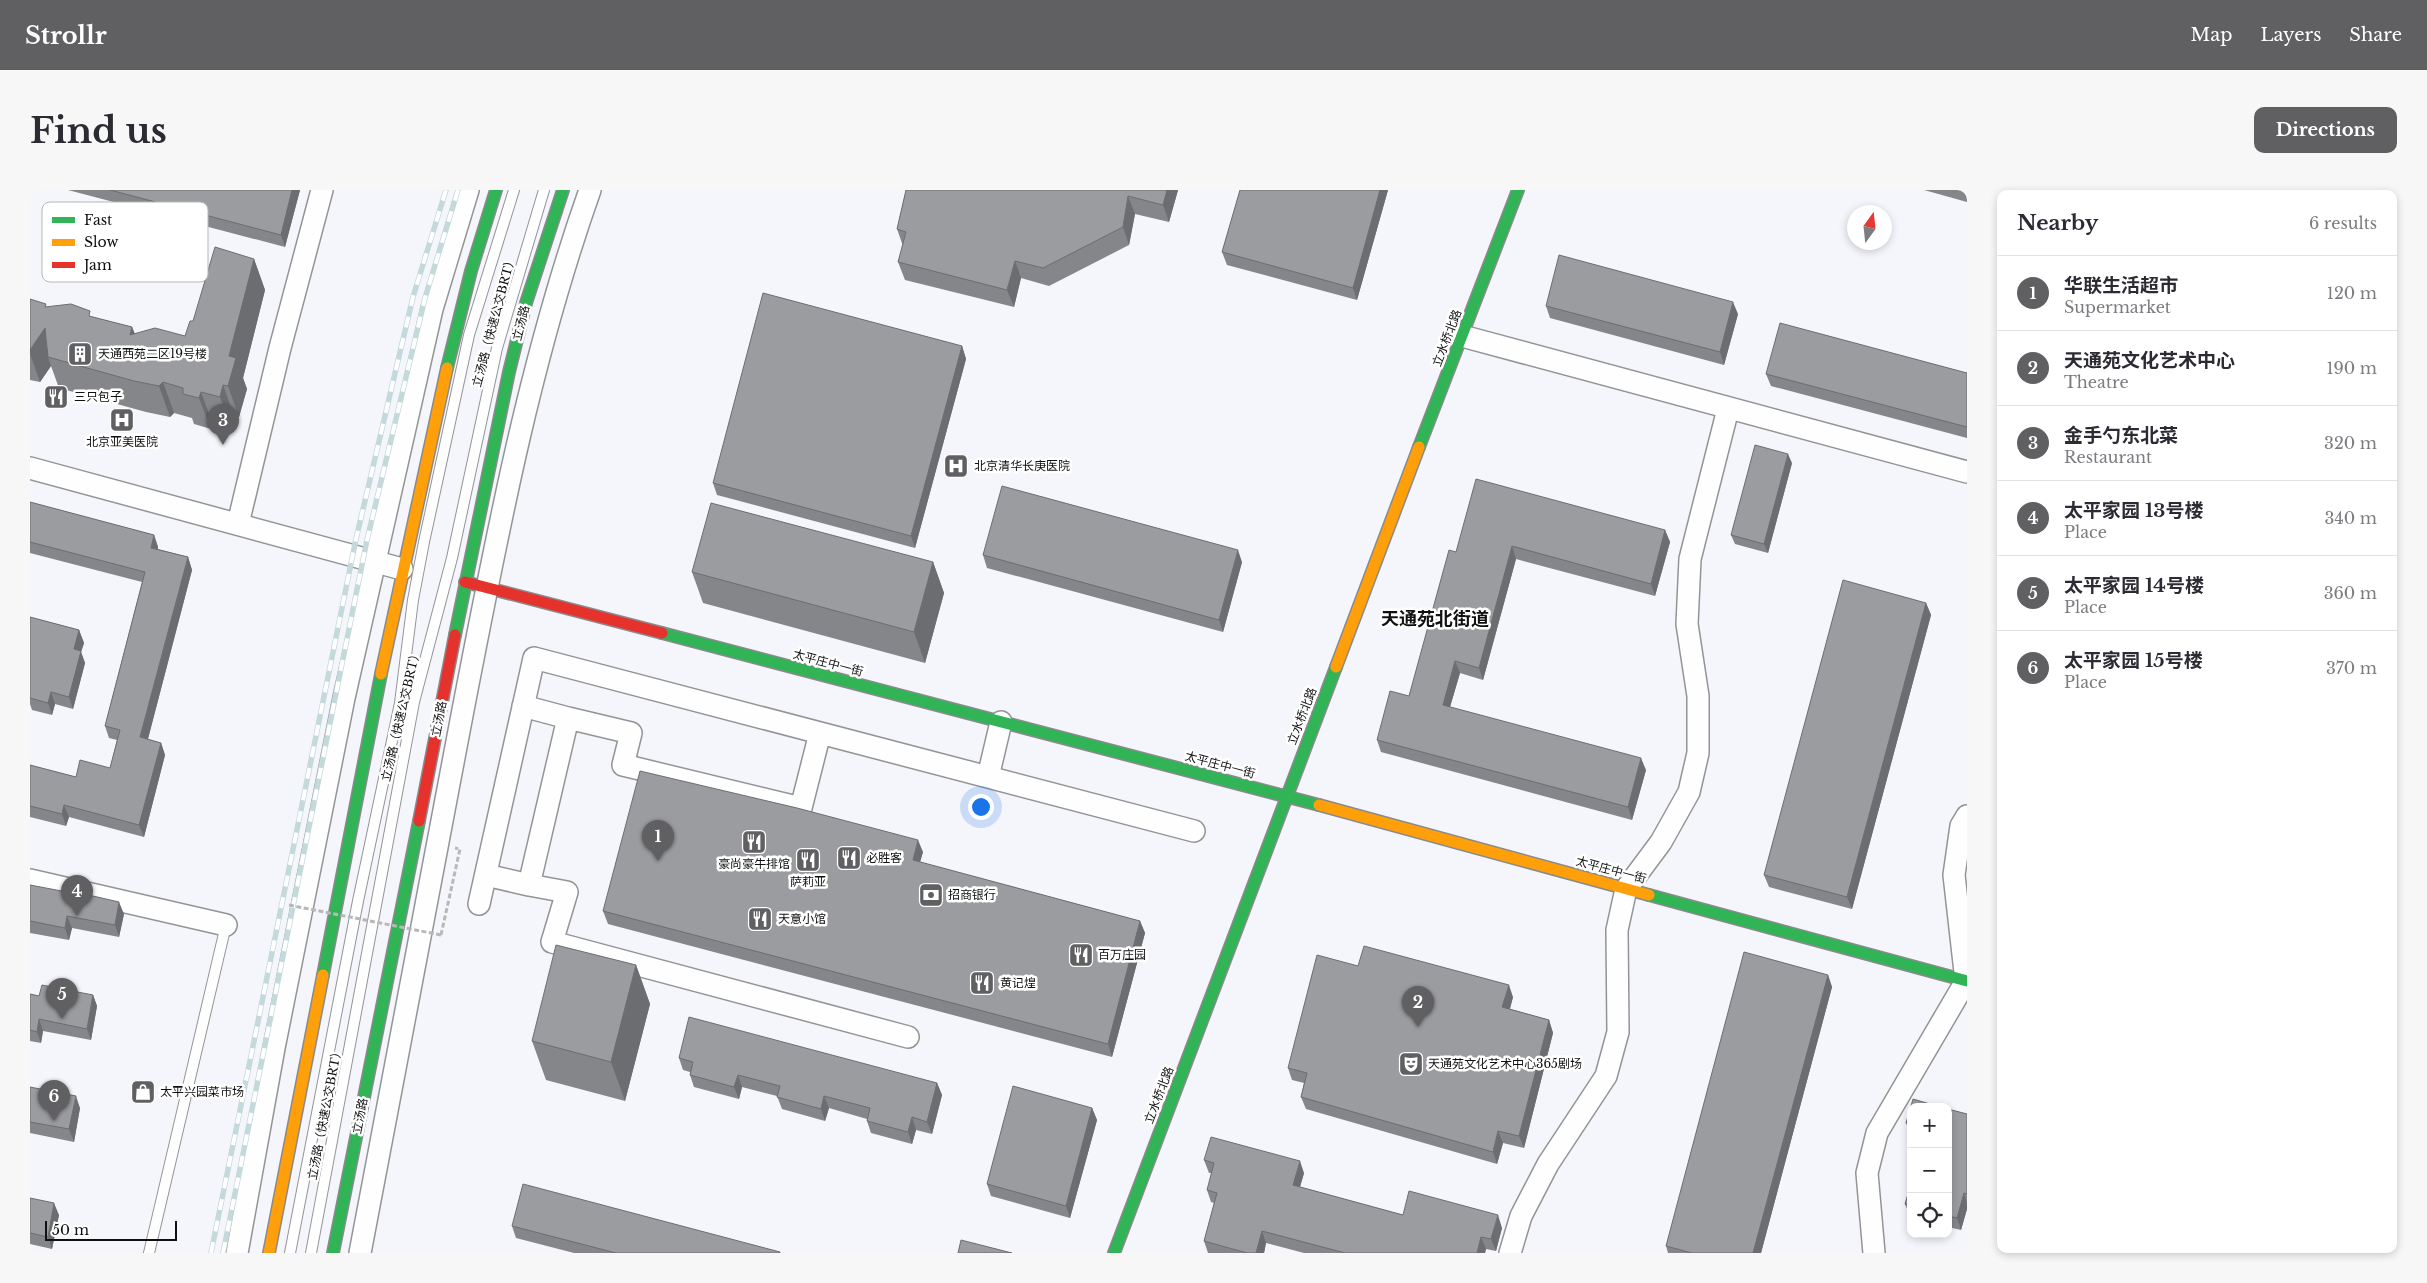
<!DOCTYPE html>
<meta charset="utf-8">
<style>
:root{--surface:#fff;--page:#f7f7f7;--text:#2b2b33;--muted:#7c7c81;--line:#e1e1e2;--accent:#606063}
body{margin:0;font-family:"Libre Baskerville","Noto Sans SC",serif;background:var(--page);color:var(--text)}
.controls{position:absolute;right:15px;bottom:15px;display:grid;overflow:hidden;border-radius:10px;box-shadow:0 2px 8px #0003}
.controls button{width:45px;height:45px;display:grid;place-items:center;padding:0;border:0;border-bottom:1px solid var(--line);background:var(--surface);color:var(--text);font:25px sans-serif}
.compass{position:absolute;left:1817px;top:15px;width:45px;height:45px;border-radius:50%;background:var(--surface);box-shadow:0 2px 8px #0003;rotate:15deg}
.scale{position:absolute;left:15px;bottom:12px;width:132px;box-sizing:border-box;padding-left:5px;border:2px solid #101010;border-top:0;font-size:14px;line-height:18px;white-space:nowrap;color:#101010;-webkit-text-stroke:4px #fff;paint-order:stroke}
.you{position:absolute;left:950px;top:616px;width:18px;height:18px;margin:-12px;border:4px solid #fff;border-radius:50%;background:#1a73e8;box-shadow:0 0 0 8px #1a73e833}
.badge{display:grid;place-items:center;width:32px;height:32px;border-radius:50%;background:var(--accent);color:#fff;font-size:16px;font-weight:700}
.pin{position:absolute;translate:-50% -41px;filter:drop-shadow(0 1px 2px #0008)}
.pin::after{content:'';position:absolute;top:26px;width:18px;height:15px;background:inherit;clip-path:polygon(0 0,100% 0,50% 100%)}
.list{margin:0;padding:0;list-style:none}
h2{display:flex;justify-content:space-between;align-items:center;height:65px;margin:0;padding:0 20px;font-size:21px}
h2 small{font-size:16px;font-weight:400;color:var(--muted)}
.list li{display:grid;grid-template-columns:32px 1fr auto;gap:15px;align-items:center;box-sizing:border-box;height:75px;padding:0 20px;border-top:1px solid var(--line)}
.list b{display:block;font-size:19px;white-space:nowrap}
.list p{margin:0;font-size:16px;white-space:nowrap;color:var(--muted)}
.list em{font-size:16px;font-style:normal;color:var(--muted)}
.icon{flex:none;width:28px;height:28px;fill:none;stroke:currentColor;stroke-width:2;stroke-linecap:round;stroke-linejoin:round}
.map{position:relative;flex:none;width:1937px;height:1063px;overflow:hidden;border-radius:10px}
header{display:flex;align-items:center;gap:30px;box-sizing:border-box;height:70px;padding:0 25px;background:var(--accent);color:#fff}
header strong{font-size:24px}
nav{display:flex;gap:28px;margin-inline-start:auto;font-size:18px}
.intro{display:flex;align-items:center;justify-content:space-between;box-sizing:border-box;height:120px;padding:0 30px}
h1{margin:0;font-size:35px}
.button{padding:12px 22px;border-radius:10px;background:var(--accent);color:#fff;font-size:18px;font-weight:700}
main{display:flex;gap:30px;padding:0 30px}
aside{flex:1;background:var(--surface);border-radius:10px;box-shadow:0 2px 8px #0003}
.map>svg:first-child{display:block}
.lines{fill:none;stroke-linecap:round;stroke-linejoin:round}
.lane-casing{stroke:#939496;stroke-width:12}
.street-casing{stroke:#939496;stroke-width:24}
.fast-casing{stroke:#8a8a8d;stroke-width:14}
.slow-casing{stroke:#8a8a8d;stroke-width:14}
.jam-casing{stroke:#8a8a8d;stroke-width:14}
.path{stroke:#b8b8b9;stroke-width:3;stroke-dasharray:5 2.5;stroke-linecap:butt}
.lane{stroke:#fefeff;stroke-width:10}
.street{stroke:#fefeff;stroke-width:21}
.fast{stroke:#30b455;stroke-width:11}
.slow{stroke:#ff9f0a;stroke-width:11}
.jam{stroke:#e5322d;stroke-width:11}
.rail-casing{stroke:#c3d9da;stroke-width:5.5}
.rail{stroke:#fff;stroke-width:4;stroke-dasharray:11;stroke-linecap:butt}
.path-bridge{stroke:#b8b8b9;stroke-width:3;stroke-dasharray:5 2.5;stroke-linecap:butt}
.wall{fill:#84868a}
.shaded-wall{fill:#6c6d70}
.building{fill:#9a9ca0;stroke:#6c6d70}
.labels{text-anchor:middle;stroke-width:5;stroke-linejoin:round;paint-order:stroke}
.street-label{font-size:12px;fill:#101010;stroke:#fff}
.poi-label{font-size:12px;fill:#101010;stroke:#fff;text-anchor:start}
.district-label{font-size:18px;font-weight:bold;fill:#101010;stroke:#fff}
.key{fill:#fff;stroke:#b7b7b7;stroke-width:1}
.key-label{font-size:14px;fill:#101010}
</style>
<header>
<strong>Strollr</strong>
<nav><a>Map</a><a>Layers</a><a>Share</a></nav>
</header>
<div class="intro"><h1>Find us</h1><a class="button">Directions</a></div>
<main>
<div class="map">
<svg width="1937" height="1063" viewBox="0 0 1937 1063">
<rect width="100%" height="100%" fill="#f5f6fc"/>
<g class="lines">
<defs>
<path id="lane" d="M119 1063 196 735
M260 1063 328 711 370 513 383 410 394 352 439 145 484 0
M281 1063 384 512 422 368 467 158 514 0"/>
<path id="street" d="M1432 146 1937 282
M0 278 372 379
M208 334 250 158 292 0
M493 516 538 528
M958 587 971 532
M456 685 499 695 538 528 601 543 593 575 771 618 790 543
M0 690 196 735
M499 695 537 702 522 752 878 847
M449 714 504 468 1164 641
M207 1063 244 858 314 508 402 119 438 0
M330 1063C364 882 398 701 433 520 467 345 500 169 560 0
M1480 1063 1491 1026 1518 974 1576 886 1588 842 1587 740 1596 699 1631 652 1659 602 1668 563V506L1657 434 1660 369 1698 219
M1844 1063 1837 983 1847 943 1936 791 1924 685 1931 636 1937 626"/>
<path id="fast" d="M417 178 441 81 466 0
M1389 257 1488 0
M632 443 1289 615
M425 445 479 182 496 113 533 0
M1619 705 1937 791
M293 785 351 484
M303 1063 389 631
M1084 1063 1306 477"/>
<path id="slow" d="M1306 477 1389 257
M351 484 417 178
M1289 615 1619 705
M239 1063 293 785"/>
<path id="jam" d="M435 392 632 443
M389 631 425 445"/>
</defs>
<!-- lane casing -->
<use href="#lane" class="lane-casing"/>
<!-- street casing -->
<use href="#street" class="street-casing"/>
<!-- fast casing -->
<use href="#fast" class="fast-casing"/>
<!-- slow casing -->
<use href="#slow" class="slow-casing"/>
<!-- jam casing -->
<use href="#jam" class="jam-casing"/>
<!-- path -->
<path class="path" d="M411 745 430 659 425 658"/>
<!-- lane -->
<use href="#lane" class="lane"/>
<!-- street -->
<use href="#street" class="street"/>
<!-- fast -->
<use href="#fast" class="fast"/>
<!-- slow -->
<use href="#slow" class="slow"/>
<!-- jam -->
<use href="#jam" class="jam"/>
<defs>
<path id="rail" d="M181 1063 326 349 383 107 416 0
M193 1063 337 350 395 108 428 0"/>
</defs>
<!-- rail casing -->
<use href="#rail" class="rail-casing"/>
<!-- rail -->
<use href="#rail" class="rail"/>
<!-- path-bridge -->
<path class="path-bridge" d="M259 715 411 745"/>
</g>
<!-- wall -->
<path class="wall" d="M38 0H270L255 57Z
M876 0H1148L1139 32 1105 24 1099 55 1019 96 991 88 984 117 875 90 868 72 873 56 867 39Z
M1210 0H1358L1327 110 1197 75 1192 62Z
M1894 0H1937V12Z
M224 69 235 100 213 188 217 199 209 227 204 226 201 237 182 232 181 239 164 234 162 228 144 223 140 227 116 222 29 198 21 176 10 192 0 190V109L17 117 62 127 102 137 105 144 155 146 163 131Z
M1516 116 1708 124 1694 175 1520 128Z
M932 156 936 169 885 358 687 305 683 293Z
M1937 183V248L1741 196 1736 184Z
M1762 273 1738 363 1705 354 1701 345Z
M0 312 124 345 128 357V359L158 367 162 380 118 549 131 553 135 565 114 647 39 627 36 636 0 627V575L46 587 80 578 87 550 79 548 75 536 112 392 0 363Z
M1635 340 1640 352 1625 406 1486 369 1453 490 1430 483 1420 517 1616 580 1602 630 1351 562 1347 550 1379 506 1426 362Z
M953 365 1212 372 1193 442 957 378Z
M903 372 914 403 895 473 673 413 662 382Z
M1896 413 1901 425 1822 719 1739 697 1734 685Z
M0 427 49 440 54 453 51 462 55 473 43 519 25 514 22 525 2 520 0 514Z
M893 662 890 672 1110 731 1115 743 1082 867 578 734 573 721Z
M0 695 94 724 89 747 42 738 39 750 0 743Z
M606 775 620 814 595 911 516 890 502 851Z
M1328 776 1483 807 1480 819 1519 830 1523 843 1494 958 1473 953 1467 974 1276 919 1271 907 1274 893 1262 890 1258 878Z
M1798 785 1802 797 1731 1063H1638L1636 1056Z
M0 804 9 806 63 805 67 816 61 850 13 841 11 853 0 851Z
M649 868 907 893 912 905 902 944 886 940 882 954 841 943 837 931V929L799 918 795 931 752 919 747 906 712 897 709 909 664 897 660 885V882L653 880Z
M0 897 50 918 44 952 0 943Z
M1881 917V945L1876 933Z
M1062 918 1067 930 1040 1028 961 1006 957 994Z
M1918 919 1937 924V1019L1931 1040 1918 1037Z
M1174 970 1274 983 1270 997 1373 1025 1472 1038 1466 1061 1456 1059 1455 1063H1274L1236 1053 1234 1063H1178L1174 1051 1184 1013 1181 1012 1177 1000 1182 983H1179Z
M1881 994V1027L1880 1026 1875 1014Z
M0 1008 29 1025 22 1059 0 1054Z
M482 1036 750 1063H544L486 1048Z"/>
<!-- shaded-wall -->
<path class="shaded-wall" d="M262 0H270L255 57 251 45Z
M1137 0H1148L1139 32 1133 15Z
M1350 0H1358L1327 110 1323 98Z
M1098 6 1105 24 1099 55 1093 37Z
M224 69 235 100 213 188 217 199 209 227 198 196 199 166Z
M985 71 991 88 984 117 977 100Z
M1703 112 1708 124 1694 175 1690 162Z
M102 137 114 168 100 145Z
M15 138 18 167 21 176 10 192 0 164V160Z
M932 156 936 169 885 358 881 346Z
M133 192 144 223 140 227 129 196Z
M193 195 204 226 201 237 190 207Z
M171 202 182 232 181 239 169 208Z
M1758 264 1762 273 1738 363 1734 354Z
M1635 340 1640 352 1625 406 1621 394Z
M124 345 128 357 125 370 121 358Z
M1482 356 1486 369 1453 490 1449 478Z
M1208 360 1212 372 1193 442 1189 430Z
M158 367 162 380 115 560 110 547Z
M903 372 914 403 895 473 884 442Z
M1896 413 1901 425 1822 719 1817 707Z
M49 440 54 453 51 462 55 473 43 519 39 507 44 459Z
M1425 471 1430 483 1417 527 1413 515Z
M21 502 25 514 22 525 18 513Z
M131 553 135 565 114 647 109 635Z
M1611 568 1616 580 1602 630 1598 617Z
M34 615 39 627 36 636 32 624Z
M888 650 893 662 887 682 883 670Z
M89 712 94 724 89 747 85 735Z
M37 726 42 738 39 750 35 738Z
M1110 731 1115 743 1082 867 1078 854Z
M606 775 620 814 595 911 581 872Z
M1798 785 1802 797 1731 1063H1723Z
M1479 795 1483 807 1477 829 1472 817Z
M63 805 67 816 61 850 57 839Z
M9 829 13 841 11 853 7 842Z
M1519 830 1523 843 1494 958 1489 946Z
M708 885 712 897 709 909 704 897Z
M907 893 912 905 902 944 897 932Z
M46 906 50 918 44 952 39 939Z
M794 906 799 918 795 931 791 919Z
M1062 918 1067 930 1040 1028 1036 1016Z
M882 927 886 940 882 954 878 942Z
M1468 941 1473 953 1467 974 1463 962Z
M1270 971 1274 983 1267 1007 1263 995Z
M1934 1003 1937 1013V1019L1931 1040 1927 1028Z
M24 1013 29 1025 22 1059 18 1047Z
M1468 1025 1472 1038 1466 1061 1461 1049Z
M1232 1041 1236 1053 1234 1063H1226Z
M1451 1047 1456 1059 1455 1063H1447Z"/>
<!-- building -->
<path class="building" d="M80 0H262L251 45Z
M876 0H1137L1133 15 1098 6 1093 37 1013 78 985 71 977 100 868 72 876 42 867 39Z
M1210 0H1350L1323 98 1192 62Z
M185 57 224 69 199 166 206 168 198 196 193 195 190 207 171 202 169 208 153 204V198L133 192 129 196 104 191 18 167 15 138 0 160V109L16 114 15 117 41 114 60 121 59 126 102 137 100 145 125 138 155 146 160 131H163Z
M1529 65 1703 112 1690 162 1516 116Z
M733 103 932 156 881 346 683 293Z
M1750 133 1937 183V237L1736 184Z
M1725 255 1758 264 1734 354 1701 345Z
M1446 289 1635 340 1621 394 1482 356 1449 478 1425 471 1413 515 1611 568 1598 617 1347 550 1360 501 1379 506 1419 360 1426 362Z
M972 296 1208 360 1189 430 953 365Z
M0 312 124 345 121 358 158 367 110 547 131 553 109 635 34 615 32 624 0 616V575L46 587 50 570 80 578 90 540 75 536 115 382 0 352Z
M681 313 903 372 884 442 662 382Z
M1813 390 1896 413 1817 707 1734 685Z
M0 427 49 440 44 459 51 461 39 507 21 502 18 513 0 508Z
M610 581 767 618 888 650 883 670 1110 731 1078 854 573 721Z
M0 695 37 702V700L89 712 85 735 37 726 35 738 0 731Z
M526 755 606 775 581 872 502 851Z
M1334 756 1479 795 1472 817 1519 830 1489 946 1468 941 1463 962 1271 907 1277 883 1258 878 1287 765 1328 776Z
M1714 762 1798 785 1723 1063H1662L1636 1056Z
M12 795 63 805 57 839 9 829 7 842 0 840V804L9 806Z
M659 827 907 893 897 932 882 927 878 942 837 931 840 918 794 906 791 919 747 907 750 896 708 885 704 897 660 885 663 872 649 868Z
M983 896 1062 918 1036 1016 957 994Z
M0 897 46 906 39 939 0 932Z
M1883 909 1910 917H1881V934L1876 933Z
M1918 919 1937 924V1004L1934 1003 1927 1028 1918 1026Z
M1181 947 1270 971 1263 995 1373 1025 1379 1001 1468 1025 1461 1049 1451 1047 1447 1063H1315L1232 1041 1226 1063H1217L1174 1051 1187 1003 1177 1000 1184 973 1174 970Z
M1881 956V964L1879 963Z
M493 994 750 1062V1063H586L482 1036Z
M1881 994V1016L1875 1014Z
M0 1008 24 1013 18 1047 0 1043Z
M931 1050 982 1063H928Z"/>
<!-- icons -->
<defs>
<symbol id="building-square" viewBox="-11 -11 22 22"><rect x="-9" y="-9" width="18" height="18" rx="4" fill="#606063" stroke="#fff"/><path d="M-4-6H4V6H1V3H-1V6H-4ZM-2.5-4.3h1.7v1.8h-1.7ZM.8-4.3h1.7v1.8H.8ZM-2.5-1h1.7V.8h-1.7ZM.8-1h1.7V.8H.8Z" fill="#fff"/></symbol>
<symbol id="restaurant-square" viewBox="-11 -11 22 22"><rect x="-9" y="-9" width="18" height="18" rx="4" fill="#606063" stroke="#fff"/><path d="M-5-6h1v4h1v-4h1v4h1v-4h1v5L-1.5 .5V6h-2V.5L-5-1ZM5-6V6H3V1.5H1.5Q1.5-4 5-6Z" fill="#fff"/></symbol>
<symbol id="hospital-square" viewBox="-11 -11 22 22"><rect x="-9" y="-9" width="18" height="18" rx="4" fill="#606063" stroke="#fff"/><path d="M-5-5h3v3.5h4V-5h3V5h-3V1.5h-4V5h-3Z" fill="#fff"/></symbol>
<symbol id="bank-square" viewBox="-11 -11 22 22"><rect x="-9" y="-9" width="18" height="18" rx="4" fill="#606063" stroke="#fff"/><path d="M-6-4H6V4H-6ZM0-2.3a2.3 2.3 0 1 0 0 4.6a2.3 2.3 0 1 0 0-4.6Z" fill="#fff"/></symbol>
<symbol id="theatre-square" viewBox="-11 -11 22 22"><rect x="-9" y="-9" width="18" height="18" rx="4" fill="#606063" stroke="#fff"/><path d="M-5-5.5Q0-4 5-5.5V0Q5 5 0 6Q-5 5-5 0ZM-3.3-2.5H-1v1.5H-3.3ZM1-2.5H3.3v1.5H1ZM-2.8 1Q0 5.5 2.8 1Z" fill="#fff"/></symbol>
<symbol id="shop-square" viewBox="-11 -11 22 22"><rect x="-9" y="-9" width="18" height="18" rx="4" fill="#606063" stroke="#fff"/><path d="M-5-2.5h2.3a2.7 3.5 0 0 1 5.4 0H5L5.5 6h-11ZM-1.5-2.5h3a1.5 2.3 0 0 0-3 0Z" fill="#fff"/></symbol>
</defs>
<g fill-rule="evenodd">
<use href="#building-square" x="36" y="150" width="28" height="28"/>
<use href="#restaurant-square" x="12" y="193" width="28" height="28"/>
<use href="#hospital-square" x="78" y="216" width="28" height="28"/>
<use href="#hospital-square" x="912" y="262" width="28" height="28"/>
<use href="#restaurant-square" x="710" y="638" width="28" height="28"/>
<use href="#restaurant-square" x="805" y="654" width="28" height="28"/>
<use href="#restaurant-square" x="764" y="656" width="28" height="28"/>
<use href="#bank-square" x="887" y="691" width="28" height="28"/>
<use href="#restaurant-square" x="716" y="715" width="28" height="28"/>
<use href="#restaurant-square" x="1037" y="751" width="28" height="28"/>
<use href="#restaurant-square" x="938" y="779" width="28" height="28"/>
<use href="#theatre-square" x="1367" y="860" width="28" height="28"/>
<use href="#shop-square" x="99" y="888" width="28" height="28"/>
</g>
<g class="labels">
<!-- street labels -->
<g class="street-label">
<text transform="translate(464 131) rotate(-75)" y="4">立汤路（快速公交BRT）</text>
<text transform="translate(491 133) rotate(-76)" y="4">立汤路</text>
<text transform="translate(1417 148) rotate(-69)" y="4">立水桥北路</text>
<text transform="translate(798 473) rotate(15)" y="4">太平庄中一街</text>
<text transform="translate(371 525) rotate(-77)" y="4">立汤路（快速公交BRT）</text>
<text transform="translate(1272 526) rotate(-69)" y="4">立水桥北路</text>
<text transform="translate(409 529) rotate(-79)" y="4">立汤路</text>
<text transform="translate(1190 575) rotate(15)" y="4">太平庄中一街</text>
<text transform="translate(1581 680) rotate(15)" y="4">太平庄中一街</text>
<text transform="translate(1129 905) rotate(-69)" y="4">立水桥北路</text>
<text transform="translate(295 923) rotate(-79)" y="4">立汤路（快速公交BRT）</text>
<text transform="translate(330 926) rotate(-79)" y="4">立汤路</text>
</g>
<!-- poi labels -->
<g class="poi-label">
<text x="68" y="168">天通西苑二区19号楼</text>
<text x="44" y="211">三只包子</text>
<text x="92" y="256" text-anchor="middle">北京亚美医院</text>
<text x="944" y="280">北京清华长庚医院</text>
<text x="836" y="672">必胜客</text>
<text x="724" y="678" text-anchor="middle">豪尚豪牛排馆</text>
<text x="778" y="696" text-anchor="middle">萨莉亚</text>
<text x="918" y="709">招商银行</text>
<text x="748" y="733">天意小馆</text>
<text x="1068" y="769">百万庄园</text>
<text x="970" y="797">黄记煌</text>
<text x="1398" y="878">天通苑文化艺术中心365剧场</text>
<text x="130" y="906">太平兴园菜市场</text>
</g>
<!-- district labels -->
<g class="district-label">
<text x="1405" y="435">天通苑北街道</text>
</g>
</g>
<!-- legend -->
<rect x="12" y="12" width="166" height="80" rx="8" class="key"/>
<rect x="22" y="27" width="23" height="6" fill="#30b455"/>
<rect x="22" y="49" width="23" height="7" fill="#ff9f0a"/>
<rect x="22" y="72" width="23" height="6" fill="#e5322d"/>
<g class="key-label">
<text x="54" y="35">Fast</text>
<text x="54" y="57">Slow</text>
<text x="54" y="80">Jam</text>
</g>
</svg>
<div class="controls">
<button>+</button>
<button>−</button>
<button><svg class="icon" aria-label="locate" viewBox="0 0 24 24"><circle cx="12" cy="12" r="6"/><path d="M12 2v4M12 18v4M2 12h4M18 12h4"/></svg></button>
</div>
<svg class="compass" viewBox="-18 -18 36 36"><path d="M0-13l5 13h-10z" fill="#e53935"/><path d="M0 13l5-13h-10z" fill="#7c7c81"/></svg>
<div class="scale">50 m</div>
<div class="you"></div>
<div class="pin badge" style="left:628px;top:671px">1</div>
<div class="pin badge" style="left:1388px;top:837px">2</div>
<div class="pin badge" style="left:193px;top:255px">3</div>
<div class="pin badge" style="left:47px;top:726px">4</div>
<div class="pin badge" style="left:32px;top:829px">5</div>
<div class="pin badge" style="left:24px;top:931px">6</div>
</div>
<aside>
<h2>Nearby<small>6 results</small></h2>
<ul class="list">
<li><span class="badge">1</span><div><b>华联生活超市</b><p>Supermarket</p></div><em>120 m</em></li>
<li><span class="badge">2</span><div><b>天通苑文化艺术中心</b><p>Theatre</p></div><em>190 m</em></li>
<li><span class="badge">3</span><div><b>金手勺东北菜</b><p>Restaurant</p></div><em>320 m</em></li>
<li><span class="badge">4</span><div><b>太平家园 13号楼</b><p>Place</p></div><em>340 m</em></li>
<li><span class="badge">5</span><div><b>太平家园 14号楼</b><p>Place</p></div><em>360 m</em></li>
<li><span class="badge">6</span><div><b>太平家园 15号楼</b><p>Place</p></div><em>370 m</em></li>
</ul>
</aside>
</main>
